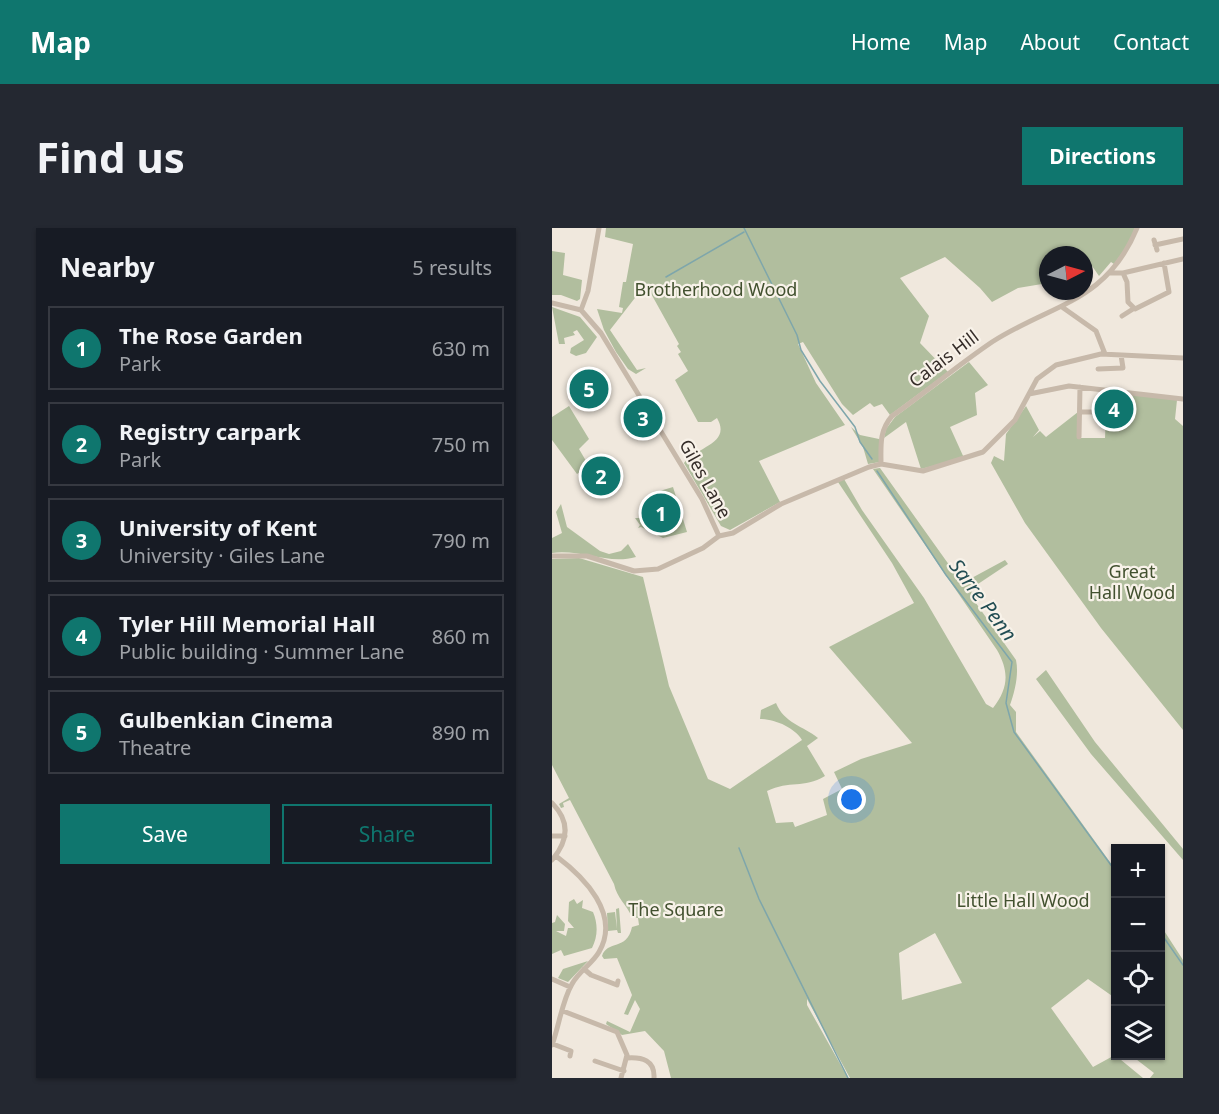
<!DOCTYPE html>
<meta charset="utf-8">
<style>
:root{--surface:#171b24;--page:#242831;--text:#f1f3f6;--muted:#9ea1a6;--line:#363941;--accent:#0f766e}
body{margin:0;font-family:"Noto Sans",sans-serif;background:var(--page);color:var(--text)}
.controls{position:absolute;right:18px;bottom:18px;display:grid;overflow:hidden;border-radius:0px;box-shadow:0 2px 4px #0004}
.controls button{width:54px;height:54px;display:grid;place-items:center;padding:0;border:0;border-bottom:2px solid var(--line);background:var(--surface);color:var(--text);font:30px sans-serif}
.compass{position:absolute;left:487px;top:18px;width:54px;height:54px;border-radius:50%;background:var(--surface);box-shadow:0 2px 4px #0004;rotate:84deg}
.you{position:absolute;left:300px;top:572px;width:21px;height:21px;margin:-15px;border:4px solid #fff;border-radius:50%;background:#1a73e8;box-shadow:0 0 0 9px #1a73e833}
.badge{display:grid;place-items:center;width:39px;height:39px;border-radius:50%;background:var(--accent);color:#fff;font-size:20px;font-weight:700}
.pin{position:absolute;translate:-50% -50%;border:3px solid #fff;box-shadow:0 2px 6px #0006}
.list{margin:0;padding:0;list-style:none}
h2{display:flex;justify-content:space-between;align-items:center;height:78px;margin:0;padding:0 24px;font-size:26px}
h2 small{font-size:20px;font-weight:400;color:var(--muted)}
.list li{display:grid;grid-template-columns:39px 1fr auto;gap:18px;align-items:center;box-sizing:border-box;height:84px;margin:0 12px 12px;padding:0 12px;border:2px solid var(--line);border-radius:0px}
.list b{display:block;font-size:22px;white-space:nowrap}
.list p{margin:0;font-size:20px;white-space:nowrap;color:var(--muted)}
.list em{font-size:20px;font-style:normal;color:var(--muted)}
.actions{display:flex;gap:12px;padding:18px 24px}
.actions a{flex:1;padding:14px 0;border:2px solid var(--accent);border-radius:0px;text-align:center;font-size:21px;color:var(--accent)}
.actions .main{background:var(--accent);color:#fff}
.icon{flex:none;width:33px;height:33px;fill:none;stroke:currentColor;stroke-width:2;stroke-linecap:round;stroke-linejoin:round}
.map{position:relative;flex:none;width:631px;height:850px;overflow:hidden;border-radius:0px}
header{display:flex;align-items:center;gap:36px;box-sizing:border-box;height:84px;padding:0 30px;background:var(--accent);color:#fff}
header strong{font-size:28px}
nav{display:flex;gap:33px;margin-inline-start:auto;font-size:21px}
.intro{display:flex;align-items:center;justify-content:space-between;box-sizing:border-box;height:144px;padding:0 36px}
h1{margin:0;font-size:42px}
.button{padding:15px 27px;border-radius:0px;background:var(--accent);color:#fff;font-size:21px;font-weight:700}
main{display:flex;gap:36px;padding:0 36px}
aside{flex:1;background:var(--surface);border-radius:0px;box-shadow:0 2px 4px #0004}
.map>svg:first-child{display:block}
.green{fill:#b1be9e;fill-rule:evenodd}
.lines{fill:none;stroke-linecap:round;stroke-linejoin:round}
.stream{stroke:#7ea6ab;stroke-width:1.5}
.minor{stroke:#c7b9aa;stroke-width:5}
.labels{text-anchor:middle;stroke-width:4.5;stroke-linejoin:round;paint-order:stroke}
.park-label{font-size:18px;fill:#42512f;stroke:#f8f2e9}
.street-label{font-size:18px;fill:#352d29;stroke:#f8f2e9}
.water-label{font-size:20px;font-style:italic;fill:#224d53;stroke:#f8f2e9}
</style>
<header>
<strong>Map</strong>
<nav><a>Home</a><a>Map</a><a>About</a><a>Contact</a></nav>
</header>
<div class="intro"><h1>Find us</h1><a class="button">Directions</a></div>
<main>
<aside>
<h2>Nearby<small>5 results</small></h2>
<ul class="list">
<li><span class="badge">1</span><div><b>The Rose Garden</b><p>Park</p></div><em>630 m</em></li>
<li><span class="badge">2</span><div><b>Registry carpark</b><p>Park</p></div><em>750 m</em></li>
<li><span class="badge">3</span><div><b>University of Kent</b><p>University · Giles Lane</p></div><em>790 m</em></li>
<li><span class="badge">4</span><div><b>Tyler Hill Memorial Hall</b><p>Public building · Summer Lane</p></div><em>860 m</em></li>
<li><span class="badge">5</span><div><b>Gulbenkian Cinema</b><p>Theatre</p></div><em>890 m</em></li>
</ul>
<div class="actions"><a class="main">Save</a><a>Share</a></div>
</aside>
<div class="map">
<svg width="631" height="850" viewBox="0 0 631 850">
<rect width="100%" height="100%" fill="#f0e8dd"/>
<!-- green -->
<path class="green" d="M54 0H583L576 17 562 36 559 34 547 48 538 35 532 39V27H496V55L466 60 440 74 428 60 393 29 348 50 377 88 368 115 396 144 338 187 330 176 322 179 318 175 301 187 290 176 251 114 246 116 264 155 293 197 207 233 228 274 178 302 169 298 132 235C144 219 180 216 165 190L159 194H146L123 152 136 143 126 126 129 124 125 118 127 116 97 62H91L86 66 58 102 85 142 94 140 84 146 76 141 64 124 52 102 45 81 70 85 71 80 67 79 71 54H74L81 16 53 9Z
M0 23 13 25 11 47 30 52 28 71 25 73 9 67H0Z
M0 79 28 89 45 109 34 125 24 128 18 125 19 120 32 112 25 102 21 104 23 107 12 110 13 116H7Z
M417 134 436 157 423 165 425 187 398 199 412 230 369 241 354 194 332 210 334 201 343 189Z
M555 162 625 172 623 191 631 198V502L549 400 473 295 439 235 442 228 452 233 454 206 474 178 487 202 481 209 488 203 494 209 526 184 527 210H553Z
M17 178 37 211 27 221 37 238 25 246 0 212V189Z
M299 199 308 207 327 211 328 234 316 236 311 219Z
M53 238 51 242 58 254 62 253 65 257 53 264 41 244Z
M328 240 400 341 416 352 453 332 456 336 420 360 419 368 464 432C467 446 463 463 458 477L464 484V504L563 641V770L536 751 499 780 541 839 563 827 591 850H298L255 771V777L296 850H119L112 823 93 803 70 807 54 796 55 793 78 804 88 781 83 772 76 787 72 786 80 767 65 730 52 731 50 728C55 712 75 723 80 699L87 697 86 690 80 689C74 676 65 670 62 656L18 572 11 575 12 579 9 580 7 576 17 570 0 537V331L27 330 91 349 117 458 156 551 178 561 250 512C243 500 223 491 208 491L209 482 224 475C232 495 251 498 266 510L255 518 273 548C251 561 238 552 215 563L224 595 241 594 243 599 275 587 271 571 290 561 282 544 309 531 360 515 277 419 362 375 340 335 286 254 292 251 310 282 372 370 434 476 441 480C457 460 457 443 445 422L321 241ZM383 705 410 755 350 772 347 725Z
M121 259 135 304 111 310 89 299 86 300 88 297 83 290H87L94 272 98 271 101 265Z
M9 276 15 299 48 323 57 326 69 323 76 316 84 329C56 337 29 321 0 325V310L10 305 4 284Z
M494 442 543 514 631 621V632L539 526 484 451Z
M22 671 25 676 31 672 30 680 41 684C46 696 46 708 40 720L12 728 9 722 0 726V695L3 694 5 687 13 696 12 703H4L14 708 16 700H22L16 693 17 674Z
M67 680 69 705H66L65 702 56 703 55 685 63 684 65 701 64 681Z
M609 698 631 732V850H598L602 845 580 828H608Z
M36 733 16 754 6 750 11 741Z"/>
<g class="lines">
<!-- stream -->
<path class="stream" d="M192 0 245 107 249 122 268 153 303 199 308 214 320 231
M114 49 192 4
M325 243 394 347 460 434 454 475 462 504 564 644
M187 620 207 671 296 850
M608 704 631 737"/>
<!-- minor -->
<path class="minor" d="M602 12 605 22
M603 17 631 11
M559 45H571L631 31
M571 45 575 54 576 74 583 81 617 64 612 35
M0 75 29 82 49 105 150 271 167 308
M510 79 544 103 553 126
M29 82 36 63 47 0
M570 88 581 81
M546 141 571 140 569 127
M477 166 517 158 631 171
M530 184H543
M527 209 528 159
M329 236C329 218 327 203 340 188 374 164 406 137 440 114 501 75 554 75 585 0
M0 328H35L82 343 106 341 151 320 167 308 181 305 229 276 317 239 329 236 371 243 431 224 463 192 485 151 504 137 549 126 631 130
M0 575C18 593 17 612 0 632
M0 608H13
M32 741 39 747 65 757 66 753
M0 751 18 759
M11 783 65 804 75 827 69 850
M1 816 19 823 18 828
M0 817C7 798 10 773 20 756 27 743 40 736 47 724 69 686 32 649 4 628
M75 830C90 829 103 832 102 850
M43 833 72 843"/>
</g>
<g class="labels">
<!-- park labels -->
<g class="park-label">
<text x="164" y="68">Brotherhood Wood</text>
<text x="580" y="350">Great<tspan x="580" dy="21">Hall Wood</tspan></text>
<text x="471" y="679">Little Hall Wood</text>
<text x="124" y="688">The Square</text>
</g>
<!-- street labels -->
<g class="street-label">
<text transform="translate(392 131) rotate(-37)" y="6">Calais Hill</text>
<text transform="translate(153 251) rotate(61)" y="6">Giles Lane</text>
</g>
<!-- water labels -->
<g class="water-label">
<text transform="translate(431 372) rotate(53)" y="7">Sarre Penn</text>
</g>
</g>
</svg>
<div class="controls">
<button>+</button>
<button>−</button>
<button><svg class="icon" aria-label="locate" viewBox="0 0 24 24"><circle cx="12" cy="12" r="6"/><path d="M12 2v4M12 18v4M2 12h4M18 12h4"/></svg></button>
<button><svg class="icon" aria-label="layers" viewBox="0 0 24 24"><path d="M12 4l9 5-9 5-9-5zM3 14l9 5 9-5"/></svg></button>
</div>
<svg class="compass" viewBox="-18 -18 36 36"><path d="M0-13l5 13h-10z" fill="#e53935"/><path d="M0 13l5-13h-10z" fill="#9ea1a6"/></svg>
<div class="you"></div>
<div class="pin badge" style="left:109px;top:285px">1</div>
<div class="pin badge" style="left:49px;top:248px">2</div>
<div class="pin badge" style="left:91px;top:190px">3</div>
<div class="pin badge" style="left:562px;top:181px">4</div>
<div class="pin badge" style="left:37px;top:161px">5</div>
</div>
</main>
